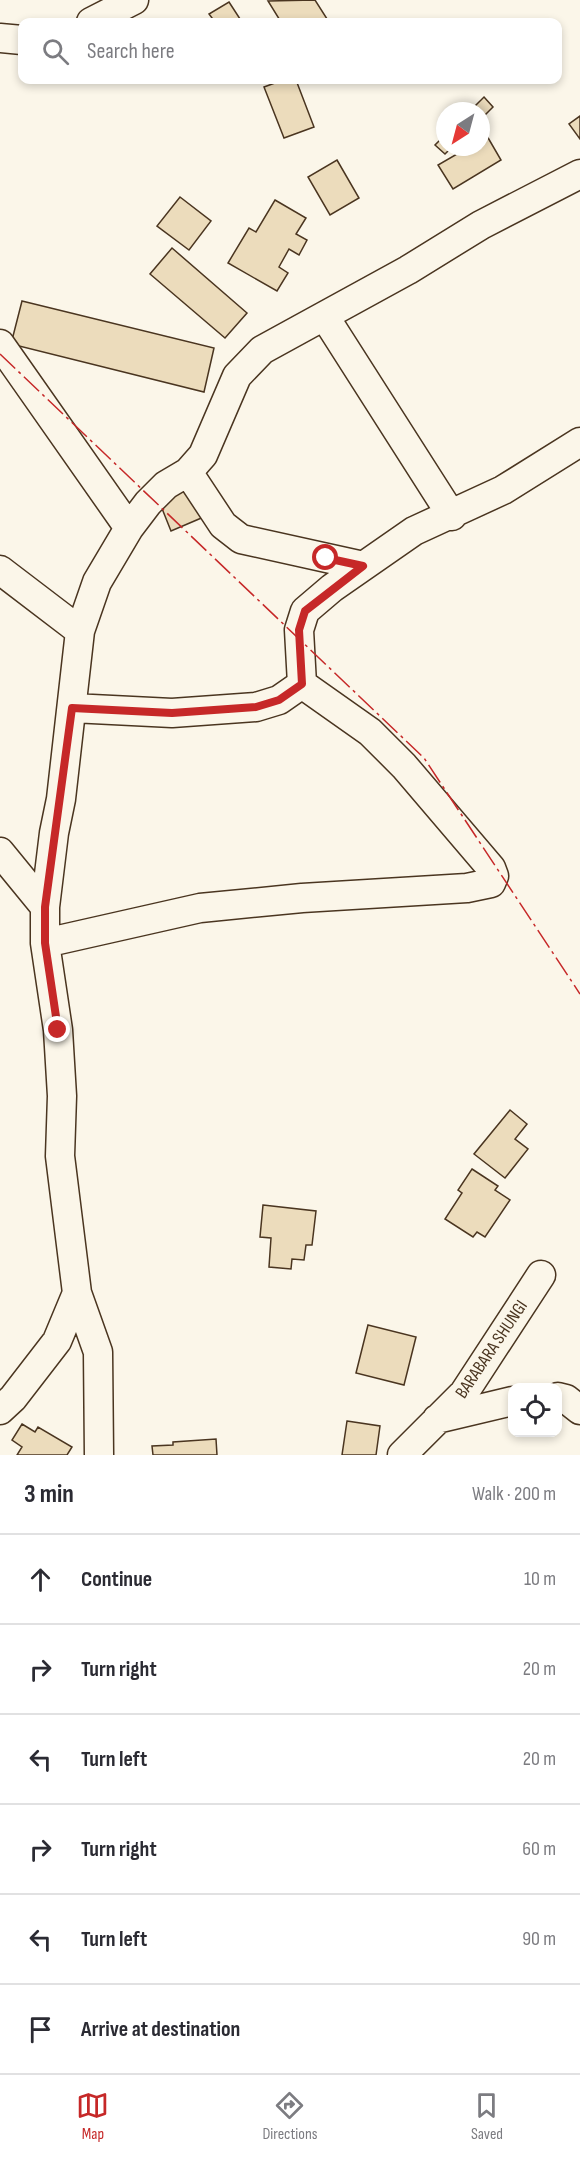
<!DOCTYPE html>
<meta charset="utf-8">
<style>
:root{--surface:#fff;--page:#f7f7f7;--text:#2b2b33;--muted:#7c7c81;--line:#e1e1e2;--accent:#c62828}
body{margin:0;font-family:"Sofia Sans Condensed",sans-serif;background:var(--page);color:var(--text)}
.controls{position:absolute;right:18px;bottom:18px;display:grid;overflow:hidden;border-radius:12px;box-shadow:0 3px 9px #0003}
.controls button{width:54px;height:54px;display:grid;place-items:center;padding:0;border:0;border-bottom:2px solid var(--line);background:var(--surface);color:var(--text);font:30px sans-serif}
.compass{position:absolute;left:436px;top:102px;width:54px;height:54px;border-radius:50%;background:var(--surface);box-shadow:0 3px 9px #0003;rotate:216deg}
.stop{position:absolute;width:18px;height:18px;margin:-14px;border:4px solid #c62828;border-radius:50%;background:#fff}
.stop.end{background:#c62828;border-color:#fff;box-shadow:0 2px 6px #0008}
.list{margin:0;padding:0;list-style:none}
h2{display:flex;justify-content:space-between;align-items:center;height:78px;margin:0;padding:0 24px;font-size:26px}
h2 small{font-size:20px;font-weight:400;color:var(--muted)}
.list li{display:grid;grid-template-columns:39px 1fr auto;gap:18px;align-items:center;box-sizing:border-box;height:90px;padding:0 24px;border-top:2px solid var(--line)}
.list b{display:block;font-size:22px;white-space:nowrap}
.list em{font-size:20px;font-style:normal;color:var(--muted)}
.icon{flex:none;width:33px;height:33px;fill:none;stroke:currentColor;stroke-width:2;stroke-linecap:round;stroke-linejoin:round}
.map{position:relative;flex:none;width:580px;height:1455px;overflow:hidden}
.search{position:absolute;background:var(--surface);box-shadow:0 3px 9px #0003;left:18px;right:18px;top:18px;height:66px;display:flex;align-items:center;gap:15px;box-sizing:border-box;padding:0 21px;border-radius:12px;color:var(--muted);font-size:22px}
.sheet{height:618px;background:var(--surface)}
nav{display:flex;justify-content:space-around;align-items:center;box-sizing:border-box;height:84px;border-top:2px solid var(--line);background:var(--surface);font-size:16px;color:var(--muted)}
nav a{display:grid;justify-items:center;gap:3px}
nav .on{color:var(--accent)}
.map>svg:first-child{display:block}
.building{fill:#ecdcbc;stroke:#4a3520;stroke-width:1.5}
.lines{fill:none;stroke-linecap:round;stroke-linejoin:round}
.minor-casing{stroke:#4a3520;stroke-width:31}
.minor{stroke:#fbf6e9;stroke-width:28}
.power{stroke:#c62828;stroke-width:1.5;stroke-dasharray:21 4.5 3 4.5;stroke-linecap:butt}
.route{stroke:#c62828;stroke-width:8}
.labels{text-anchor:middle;stroke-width:4.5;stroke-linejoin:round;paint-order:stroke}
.street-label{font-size:18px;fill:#4a3520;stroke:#fbf6e9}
</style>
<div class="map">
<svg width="580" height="1455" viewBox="0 0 580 1455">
<rect width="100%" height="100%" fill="#fbf6e9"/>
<!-- building -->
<path class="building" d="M315 0 329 22H281L268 1Z
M229 2 242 22H215L209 14Z
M283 80H296L314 127 284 138 264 87Z
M484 97 493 107 481 119V111H470Z
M580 116V139L569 124Z
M445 135V147H452L445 154 435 145Z
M487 136 501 160 453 189 438 165 469 147H481V140Z
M337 160 359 198 330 215 308 177Z
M180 197 211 221 189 250 157 226Z
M275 200 306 218 296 234 307 240 299 255 289 249 279 267 288 273 277 291 228 263 249 228 256 232Z
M172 248 247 313 225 338 150 274Z
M22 301 214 348 204 392 11 344Z
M191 482 206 516 171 531 157 496Z
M510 1110 527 1124 515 1139 528 1149 505 1178 474 1154Z
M472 1169 498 1186 495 1190 510 1200 485 1237 477 1232 473 1237 445 1219 462 1193 458 1190Z
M263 1205 316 1211 312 1245H306L304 1260 292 1259 291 1269 269 1267 271 1238 260 1237Z
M368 1325 416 1337 404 1385 356 1373Z
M347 1421 380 1426 376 1455H342Z
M22 1424 35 1432 38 1427 72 1447 67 1455H17L22 1447 12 1440Z
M216 1439 217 1455H153L152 1446 173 1445V1442Z"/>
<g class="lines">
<defs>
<path id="minor" d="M91 22 134 0
M0 38 22 40
M325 317 452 516
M0 344 129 528
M188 472 223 525 241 539 363 566
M0 570 80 631
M72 708 172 713 256 707 279 700 302 684 299 630 305 611 332 588 414 531 503 490 580 442
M0 852 45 907
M45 943 200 908 302 898 467 888 491 883 494 876 491 868 404 766 370 732 302 684
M77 1293 98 1352 99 1455
M558 1397 566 1399 580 1410
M0 1410 13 1398 57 1341 77 1293 60 1156 62 1096 58 1030 45 943V907L54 833 61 799 80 631 97 582 129 528 148 503 166 485 188 472 203 455 237 376 262 350 408 270 481 225 580 174
M437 1419 512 1401
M402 1455 464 1393 541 1275"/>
</defs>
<!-- minor casing -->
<use href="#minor" class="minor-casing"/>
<!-- minor -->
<use href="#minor" class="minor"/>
<!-- power -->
<path class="power" d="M0 354 424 758 580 994"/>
</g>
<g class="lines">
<!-- route -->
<path class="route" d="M58 1030 45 943V907L72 708 172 713 256 707 279 700 302 684 299 630 305 611 363 566 326 558"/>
</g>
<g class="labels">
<!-- street labels -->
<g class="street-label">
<text transform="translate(491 1349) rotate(-56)" y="6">BARABARA SHUNGI</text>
</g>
</g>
</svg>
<div class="controls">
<button><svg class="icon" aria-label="locate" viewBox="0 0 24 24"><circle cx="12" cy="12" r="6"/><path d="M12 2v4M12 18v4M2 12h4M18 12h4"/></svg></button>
</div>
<svg class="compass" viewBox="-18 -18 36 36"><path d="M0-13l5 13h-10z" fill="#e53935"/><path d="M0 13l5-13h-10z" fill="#7c7c81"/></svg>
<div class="stop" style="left:326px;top:558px"></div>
<div class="stop end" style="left:58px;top:1030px"></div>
<div class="search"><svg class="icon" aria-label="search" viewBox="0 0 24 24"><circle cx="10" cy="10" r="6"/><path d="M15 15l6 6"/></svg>Search here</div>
</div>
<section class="sheet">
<h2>3 min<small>Walk · 200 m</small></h2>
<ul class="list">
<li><svg class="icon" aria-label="ahead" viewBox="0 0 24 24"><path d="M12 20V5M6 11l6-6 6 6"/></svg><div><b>Continue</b></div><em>10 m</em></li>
<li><svg class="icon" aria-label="right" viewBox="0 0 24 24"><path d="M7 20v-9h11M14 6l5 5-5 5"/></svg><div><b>Turn right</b></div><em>20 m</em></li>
<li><svg class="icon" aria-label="left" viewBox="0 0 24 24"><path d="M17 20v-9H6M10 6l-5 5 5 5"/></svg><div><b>Turn left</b></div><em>20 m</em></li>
<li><svg class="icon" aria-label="right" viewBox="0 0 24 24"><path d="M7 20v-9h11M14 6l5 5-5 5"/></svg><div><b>Turn right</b></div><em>60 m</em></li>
<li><svg class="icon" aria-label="left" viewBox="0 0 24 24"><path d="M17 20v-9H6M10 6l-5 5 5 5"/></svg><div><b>Turn left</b></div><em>90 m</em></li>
<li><svg class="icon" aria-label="arrive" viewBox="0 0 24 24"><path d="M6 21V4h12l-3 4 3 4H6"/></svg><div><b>Arrive at destination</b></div></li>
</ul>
</section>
<nav>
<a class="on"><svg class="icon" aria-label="map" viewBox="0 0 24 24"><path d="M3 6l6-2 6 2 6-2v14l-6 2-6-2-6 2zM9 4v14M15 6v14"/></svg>Map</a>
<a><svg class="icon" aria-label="directions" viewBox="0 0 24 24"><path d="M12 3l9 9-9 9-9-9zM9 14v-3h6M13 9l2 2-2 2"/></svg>Directions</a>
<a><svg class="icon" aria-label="saved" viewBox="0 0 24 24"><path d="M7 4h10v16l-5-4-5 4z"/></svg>Saved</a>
</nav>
